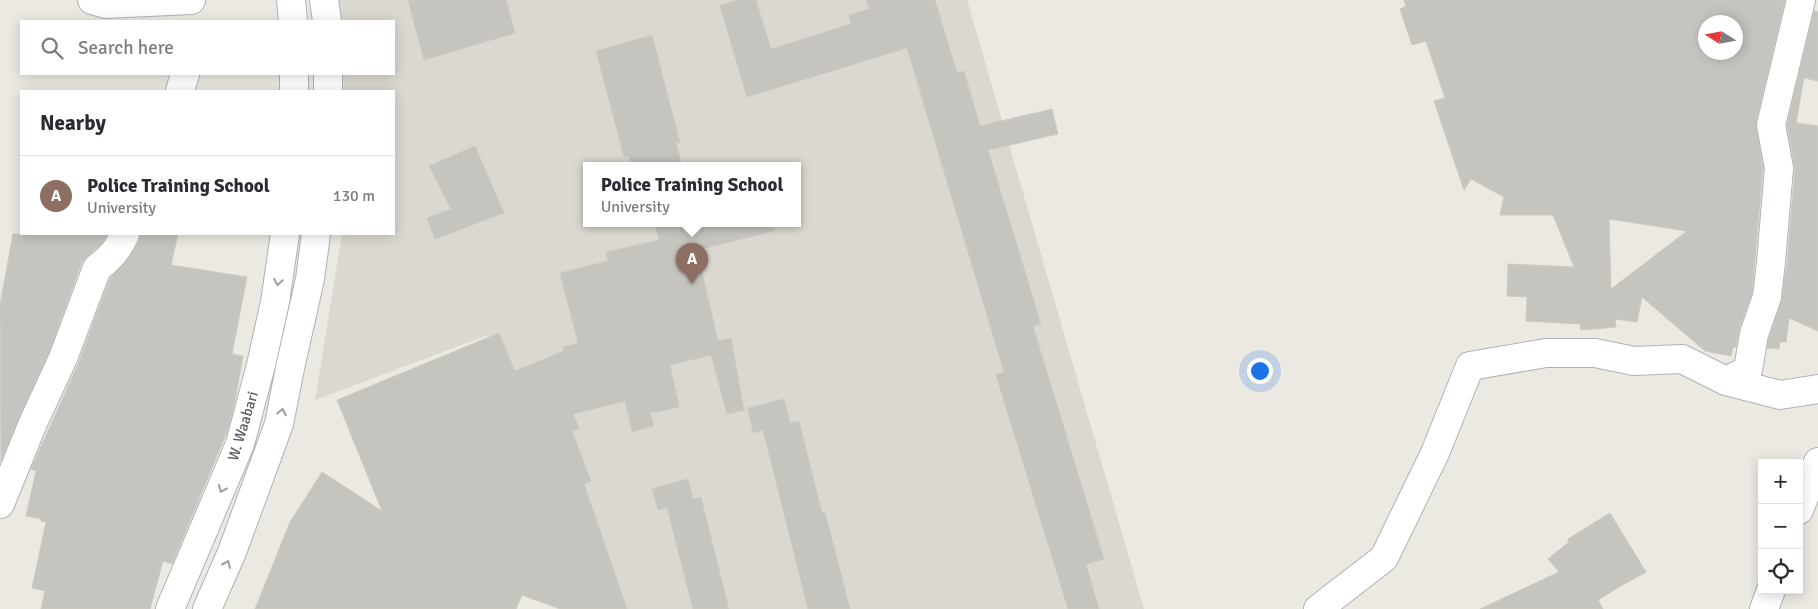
<!DOCTYPE html>
<meta charset="utf-8">
<style>
:root{--surface:#fff;--page:#f2f2f3;--text:#2b2b33;--muted:#7c7c81;--line:#e1e1e2;--accent:#1a73e8}
body{margin:0;font-family:Signika,sans-serif;background:var(--page);color:var(--text)}
.controls{position:absolute;right:15px;bottom:15px;display:grid;overflow:hidden;border-radius:0px;box-shadow:0 2px 12px #0003}
.controls button{width:45px;height:45px;display:grid;place-items:center;padding:0;border:0;border-bottom:1px solid var(--line);background:var(--surface);color:var(--text);font:25px sans-serif}
.compass{position:absolute;left:1698px;top:15px;width:45px;height:45px;border-radius:50%;background:var(--surface);box-shadow:0 2px 12px #0003;rotate:281deg}
.you{position:absolute;left:1259px;top:370px;width:18px;height:18px;margin:-12px;border:4px solid #fff;border-radius:50%;background:#1a73e8;box-shadow:0 0 0 8px #1a73e833}
.badge{display:grid;place-items:center;width:32px;height:32px;border-radius:50%;background:var(--accent);color:#fff;font-size:16px;font-weight:700}
.pin{position:absolute;translate:-50% -41px;filter:drop-shadow(0 1px 2px #0008)}
.pin::after{content:'';position:absolute;top:26px;width:18px;height:15px;background:inherit;clip-path:polygon(0 0,100% 0,50% 100%)}
.popup{position:absolute;left:583px;top:162px;width:218px;height:65px;box-sizing:border-box;display:grid;place-content:center;border-radius:0px;background:var(--surface);filter:drop-shadow(0 1px 4px #0005);font-size:16px;white-space:nowrap;color:var(--muted)}
.popup b{font-size:19px;color:var(--text)}
.popup::after{content:'';position:absolute;left:50%;top:100%;margin-left:-10px;border:10px solid transparent;border-top-color:var(--surface)}
.list{margin:0;padding:0;list-style:none}
h2{display:flex;justify-content:space-between;align-items:center;height:65px;margin:0;padding:0 20px;font-size:21px}
h2 small{font-size:16px;font-weight:400;color:var(--muted)}
.list li{display:grid;grid-template-columns:32px 1fr auto;gap:15px;align-items:center;box-sizing:border-box;height:80px;padding:0 20px;border-top:1px solid var(--line)}
.list b{display:block;font-size:19px;white-space:nowrap}
.list p{margin:0;font-size:16px;white-space:nowrap;color:var(--muted)}
.list em{font-size:16px;font-style:normal;color:var(--muted)}
.icon{flex:none;width:28px;height:28px;fill:none;stroke:currentColor;stroke-width:2;stroke-linecap:round;stroke-linejoin:round}
.map{position:relative;flex:none;width:1818px;height:609px;overflow:hidden}
.search{position:absolute;background:var(--surface);box-shadow:0 2px 12px #0003;left:20px;top:20px;width:375px;height:55px;display:flex;align-items:center;gap:12px;box-sizing:border-box;padding:0 18px;border-radius:0px;color:var(--muted);font-size:19px}
.panel{position:absolute;background:var(--surface);box-shadow:0 2px 12px #0003;left:20px;top:90px;width:375px;height:145px;border-radius:0px}
.map>svg:first-child{display:block}
.education{fill:#dbd8d1;fill-rule:evenodd}
.building{fill:#c6c4bf;stroke:#cfcac1;fill-rule:evenodd}
.lines{fill:none;stroke-linecap:round;stroke-linejoin:round}
.minor-casing{stroke:#afb2b6;stroke-width:30}
.secondary-casing{stroke:#afb1b6;stroke-width:30}
.minor{stroke:#fff;stroke-width:28}
.secondary{stroke:#fff;stroke-width:28}
.oneway{stroke:#9c9ea0}
.labels{text-anchor:middle;stroke-width:5;stroke-linejoin:round;paint-order:stroke}
.street-label{font-size:15px;fill:#5a5d61;stroke:#fff}
</style>
<div class="map">
<svg width="1818" height="609" viewBox="0 0 1818 609">
<rect width="100%" height="100%" fill="#ebe9e2"/>
<!-- education -->
<path class="education" d="M335 0H967L1144 609H590L488 335 315 400 342 234H394V91H344L343 74H394V21H337ZM587 165H797V223H587Z"/>
<!-- building -->
<path class="building" d="M408 0H506L515 33 424 60Z
M738 0H756L771 49 851 24 849 15 869 9 866 0H935L957 73 964 71 980 126 1052 109 1058 134 988 150 1041 324 1033 326 1104 559 1086 564 1099 609H1068L996 375 1004 372 907 48 747 97 720 6Z
M1404 0H1785L1756 122 1763 169 1752 293 1739 329 1736 347H1733L1731 356 1705 351 1642 297 1637 322 1615 319 1616 327 1581 330 1580 324 1526 321 1527 297 1507 296 1508 264 1574 267 1553 215H1500L1504 197 1471 179 1464 190 1434 101 1445 98 1426 41 1412 45 1400 9 1406 6ZM1706 22H1736V52H1706ZM1609 219 1687 231 1611 289Z
M1814 11 1818 12V81L1804 78 1796 123 1818 126V331L1789 318 1786 342H1780L1779 349 1767 348 1769 338 1782 299 1787 263 1795 169 1787 125Z
M652 35 680 143H676L682 165H631L629 156 624 157 596 51Z
M475 146 504 213 435 239 427 218 451 209 429 166Z
M655 223H773L774 231 697 250 718 341 731 338 744 410 727 414 711 355 670 365 679 407 650 413 654 426 632 432 625 401 573 414 579 428 572 431 591 481 584 484 627 609H560L522 595 516 609H255L290 522 322 472 382 511 337 400 499 333 515 371 564 351 563 347 578 343 560 273 608 261 606 252 659 240Z
M13 234H108L102 243 82 262 49 352 19 417 1 461 0 305Z
M140 234H178L171 265 247 277 232 354 243 356 234 406 227 432 172 564 163 561 150 609H41L45 591 32 588 46 522 41 521V519L26 516 36 471 31 469 78 364 110 278 129 258 139 241Z
M784 399 790 423 799 421 822 513 825 512 850 609H808L763 430 753 433 748 408Z
M688 479 693 499 701 497 729 609H693L667 508 658 510 652 489Z
M1610 513 1646 572 1619 587 1598 600 1603 609H1480L1559 572 1548 559 1569 542 1568 539Z"/>
<g class="lines">
<defs>
<path id="minor" d="M92 0 106 4 191 0
M180 91 185 74
M1726 381 1748 370 1754 334 1767 297 1771 262 1779 168 1771 125 1801 0
M0 504 33 423 63 358 97 268C111 258 118 249 125 234
M1799 510 1818 462
M1318 609 1384 558 1435 453 1470 366 1546 353H1595L1634 361 1682 359 1726 381 1780 395 1818 389
M1764 609 1771 590"/>
<path id="secondary" d="M291 0 293 21
M324 0 327 21
M294 91V74
M328 91V74
M170 609 240 444 261 365 275 302 285 234
M207 609 232 552 279 424 290 368 310 279 316 234"/>
</defs>
<!-- minor casing -->
<use href="#minor" class="minor-casing"/>
<!-- secondary casing -->
<use href="#secondary" class="secondary-casing"/>
<!-- minor -->
<use href="#minor" class="minor"/>
<!-- secondary -->
<use href="#secondary" class="secondary"/>
</g>
<!-- one-way arrows -->
<defs><path id="oneway-chevron" d="M-2-3.5L2.5 0L-2 3.5" fill="none" stroke-width="1.6" stroke-linecap="round" stroke-linejoin="round" transform="scale(1.25)"/></defs>
<g class="oneway">
<use href="#oneway-chevron" transform="translate(278 282) rotate(99)"/>
<use href="#oneway-chevron" transform="translate(282 412) rotate(-79)"/>
<use href="#oneway-chevron" transform="translate(222 489) rotate(113)"/>
<use href="#oneway-chevron" transform="translate(227 564) rotate(-66)"/>
</g>
<g class="labels">
<!-- street labels -->
<g class="street-label">
<text transform="translate(243 426) rotate(-73)" y="5">W. Waabari</text>
</g>
</g>
</svg>
<div class="controls">
<button>+</button>
<button>−</button>
<button><svg class="icon" aria-label="locate" viewBox="0 0 24 24"><circle cx="12" cy="12" r="6"/><path d="M12 2v4M12 18v4M2 12h4M18 12h4"/></svg></button>
</div>
<svg class="compass" viewBox="-18 -18 36 36"><path d="M0-13l5 13h-10z" fill="#e53935"/><path d="M0 13l5-13h-10z" fill="#7c7c81"/></svg>
<div class="you"></div>
<div class="pin badge" style="left:692px;top:284px;background:#8d6e63">A</div>
<div class="popup"><b>Police Training School</b>University</div>
<div class="search"><svg class="icon" aria-label="search" viewBox="0 0 24 24"><circle cx="10" cy="10" r="6"/><path d="M15 15l6 6"/></svg>Search here</div>
<section class="panel">
<h2>Nearby<small></small></h2>
<ul class="list">
<li><span class="badge" style="background:#8d6e63">A</span><div><b>Police Training School</b><p>University</p></div><em>130 m</em></li>
</ul>
</section>
</div>
